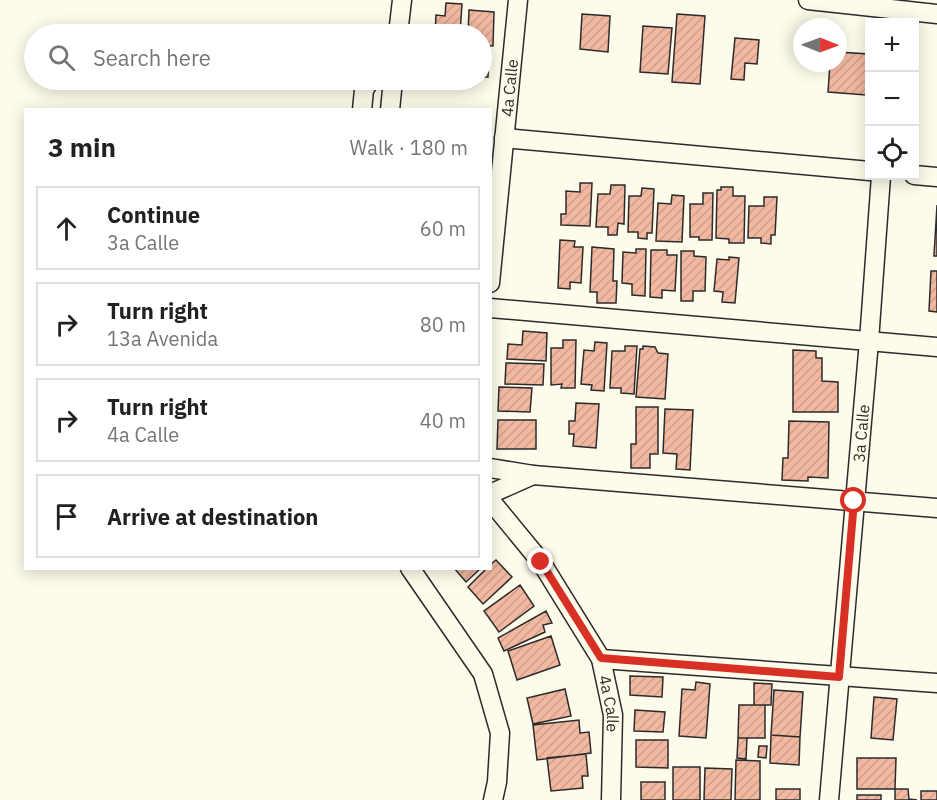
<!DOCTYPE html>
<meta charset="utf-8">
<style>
:root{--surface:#fff;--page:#f6f6f6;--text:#202124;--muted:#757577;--line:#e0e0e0}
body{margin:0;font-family:"IBM Plex Sans",sans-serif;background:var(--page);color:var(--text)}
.controls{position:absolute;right:18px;top:18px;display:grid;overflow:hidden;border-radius:0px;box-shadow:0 3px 15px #0003}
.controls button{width:54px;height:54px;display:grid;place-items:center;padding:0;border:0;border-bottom:2px solid var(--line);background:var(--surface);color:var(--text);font:30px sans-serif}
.compass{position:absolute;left:793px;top:18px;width:54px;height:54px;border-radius:50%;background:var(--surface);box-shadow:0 3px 15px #0003;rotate:91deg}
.stop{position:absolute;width:18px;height:18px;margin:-14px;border:4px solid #d93025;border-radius:50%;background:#fff}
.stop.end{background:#d93025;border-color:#fff;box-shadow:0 2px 6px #0008}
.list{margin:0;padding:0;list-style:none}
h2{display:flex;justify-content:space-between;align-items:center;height:78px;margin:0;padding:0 24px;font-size:26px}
h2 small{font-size:20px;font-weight:400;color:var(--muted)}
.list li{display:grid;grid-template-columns:39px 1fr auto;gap:18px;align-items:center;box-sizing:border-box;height:84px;margin:0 12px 12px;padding:0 12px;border:2px solid var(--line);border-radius:0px}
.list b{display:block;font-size:22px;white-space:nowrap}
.list p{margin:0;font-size:20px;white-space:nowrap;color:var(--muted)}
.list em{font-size:20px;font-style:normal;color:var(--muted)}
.icon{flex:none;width:33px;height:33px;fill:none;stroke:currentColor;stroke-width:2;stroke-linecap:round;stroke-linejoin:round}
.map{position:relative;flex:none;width:937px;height:800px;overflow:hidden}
.search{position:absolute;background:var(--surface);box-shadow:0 3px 15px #0003;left:24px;top:24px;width:468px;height:66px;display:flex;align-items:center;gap:15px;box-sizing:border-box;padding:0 21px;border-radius:33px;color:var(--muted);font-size:22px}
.panel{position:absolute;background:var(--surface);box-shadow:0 3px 15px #0003;left:24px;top:108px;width:468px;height:462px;border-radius:0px}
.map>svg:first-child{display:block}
.building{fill:url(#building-hatch);stroke:#2b2b2b;stroke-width:1.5}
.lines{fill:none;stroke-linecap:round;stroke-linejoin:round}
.street-casing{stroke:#2b2b2b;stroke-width:21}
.street{stroke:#fdfbea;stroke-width:18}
.route{stroke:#d93025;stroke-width:8}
.labels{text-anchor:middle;stroke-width:4.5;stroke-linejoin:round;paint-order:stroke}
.street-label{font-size:16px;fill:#2b2b2b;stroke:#fdfbea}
</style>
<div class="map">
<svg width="937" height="800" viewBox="0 0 937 800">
<defs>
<pattern id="building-hatch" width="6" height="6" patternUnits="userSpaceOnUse" patternTransform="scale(1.5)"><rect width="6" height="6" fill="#f2b8a0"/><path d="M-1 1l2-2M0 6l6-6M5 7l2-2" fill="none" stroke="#d09e8a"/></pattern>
</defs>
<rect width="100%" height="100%" fill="#fdfbea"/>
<!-- building -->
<path class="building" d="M446 3 462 4 460 34H435L436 15 445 16Z
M469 10 494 12 493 46 482 45V34H468Z
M582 14 610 16 608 52 580 49Z
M677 14 705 16 700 84 672 82Z
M643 26 672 28 668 74 640 72Z
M735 38 759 40 757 64 745 63 744 80 731 79Z
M482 51H489L488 77H482Z
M838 52 869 54 866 95 828 92 830 63H838Z
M580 183H592L590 226 561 225V214H566V191L580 192Z
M611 185H625L624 224 618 223 617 235H608V227H596L598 194H610Z
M721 187H733V196H745L744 243H729V239L716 238 717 190H721Z
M642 188 654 189 652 233H647V239L638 238V232H628L629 196H641Z
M703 193H713L712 240H699V237H690V204H703Z
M672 195 684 196 682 242 656 241 658 203 671 204Z
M764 197H777L775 235H771V244L761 243V238H748L749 206H764Z
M937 205V256H934Z
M560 240 575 241 574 247H583L581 283 570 282V289L558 288Z
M592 247 614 249 613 281H617L616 303H597V292H590Z
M636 249H646L645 296 632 295V284L622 283 623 252 636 253Z
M651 250H667V255H677L675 291 662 290V298L650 297Z
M681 251H694V256L706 257 705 291H693V301H681Z
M729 257 739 258 735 303 722 302 723 292 714 291 717 259 729 260Z
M931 271H937V312L929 311Z
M523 331 547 333 546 361 507 359 508 344 522 345Z
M563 340H576L575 388H561L562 384 551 385V348H563Z
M595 342 607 343 604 391 591 390 592 385 581 384 584 350 594 351Z
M625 346H637L634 394 621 393V388H610L612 351H625Z
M643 346 655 347 658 353 668 354 665 399 636 397 640 349H643Z
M793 350 816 351V358H822V381L838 382V412H793Z
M506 363 544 364 543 385 505 384Z
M499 387 532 388 530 412 498 411Z
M576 403 599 404 596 448 573 446 574 434H569V421H575Z
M636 407H658V454H650V468H631V444H636Z
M665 409 693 410 690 470 676 469 677 454 663 453Z
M498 420H536V449H497Z
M789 421 829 422 828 478 808 477V481L782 480 783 458H788Z
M496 560 512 577 483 604 468 587 487 568H490V565Z
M454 568H481L466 582Z
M520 585 534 606 499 632 484 611Z
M546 611 552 623 543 625 545 632 504 651 498 638Z
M551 636 560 665 517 680 508 651Z
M630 676 663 677 662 697 630 695Z
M696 682 710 684 706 738 679 736 682 689 695 690Z
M754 683 772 684 771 705H754Z
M565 689 571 716 533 724 527 698Z
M774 690 803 692 800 737 771 735Z
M874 697 897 699 893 740 871 738Z
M739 705H765V738H738Z
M635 710 665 712 663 732 634 731Z
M579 720 580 733 589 732 591 753 537 760 533 725Z
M771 735 800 737 799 765 770 763Z
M738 738H747L746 759 737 758Z
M636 740H668V768L636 767Z
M759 746H767L766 758 758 757Z
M586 754 588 776H582L583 788 551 791 547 758Z
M857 758H896L895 789H857Z
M736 760 760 761V800H735Z
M673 767H700V800H673Z
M705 768 732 769 731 800H704Z
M641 782H665V800H641Z
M776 789H800V800H776Z
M895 789H908L909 799 917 800H895Z
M921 791H937V800H921Z
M857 795H881V800H857Z"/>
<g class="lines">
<defs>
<g id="street">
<path d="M808 0 937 14"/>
<path d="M398 34 402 0"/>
<path d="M362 110 364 90 370 80"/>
<path d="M390 110 393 80"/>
<path d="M504 138 870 171"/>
<path d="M914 175 937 177"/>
<path id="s1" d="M490 283 518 0"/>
<path d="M490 308 937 347"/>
<path d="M490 468 533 475 937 508"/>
<path d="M490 494 533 475"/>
<path id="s2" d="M490 500 541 562 601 659 613 715 611 800"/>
<path d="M410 568 483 674 500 733 497 782 493 800"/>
<path d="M601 659 937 683"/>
<path id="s3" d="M829 800 869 341 881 176"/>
</g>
</defs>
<!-- street casing -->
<use href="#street" class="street-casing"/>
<!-- street -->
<use href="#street" class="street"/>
</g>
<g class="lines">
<!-- route -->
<path class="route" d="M541 562 601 658 839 677 854 501"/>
</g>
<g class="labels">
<!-- street labels -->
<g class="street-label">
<text dy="6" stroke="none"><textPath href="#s1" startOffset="196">4a Calle</textPath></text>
<text dy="6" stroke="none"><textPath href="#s3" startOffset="368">3a Calle</textPath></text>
<text dy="6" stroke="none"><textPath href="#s2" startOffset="240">4a Calle</textPath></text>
</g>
</g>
</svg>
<div class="controls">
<button>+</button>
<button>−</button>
<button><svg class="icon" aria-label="locate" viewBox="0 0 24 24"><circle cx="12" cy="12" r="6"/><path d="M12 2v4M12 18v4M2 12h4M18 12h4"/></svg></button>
</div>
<svg class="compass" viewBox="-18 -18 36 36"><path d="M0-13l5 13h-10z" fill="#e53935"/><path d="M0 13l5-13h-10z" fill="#757577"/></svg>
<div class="stop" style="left:854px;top:501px"></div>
<div class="stop end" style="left:541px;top:562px"></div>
<div class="search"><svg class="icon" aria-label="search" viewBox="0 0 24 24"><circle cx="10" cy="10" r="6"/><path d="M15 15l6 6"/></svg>Search here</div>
<section class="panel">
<h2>3 min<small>Walk · 180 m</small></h2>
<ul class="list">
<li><svg class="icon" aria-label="ahead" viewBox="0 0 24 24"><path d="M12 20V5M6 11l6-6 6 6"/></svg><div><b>Continue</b><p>3a Calle</p></div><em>60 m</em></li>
<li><svg class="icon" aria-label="right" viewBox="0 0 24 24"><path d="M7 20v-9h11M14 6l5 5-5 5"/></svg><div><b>Turn right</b><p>13a Avenida</p></div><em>80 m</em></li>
<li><svg class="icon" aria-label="right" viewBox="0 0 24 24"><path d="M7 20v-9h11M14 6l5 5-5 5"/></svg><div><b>Turn right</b><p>4a Calle</p></div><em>40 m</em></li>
<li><svg class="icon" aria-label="arrive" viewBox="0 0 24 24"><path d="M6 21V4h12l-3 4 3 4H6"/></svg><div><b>Arrive at destination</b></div></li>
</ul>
</section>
</div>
